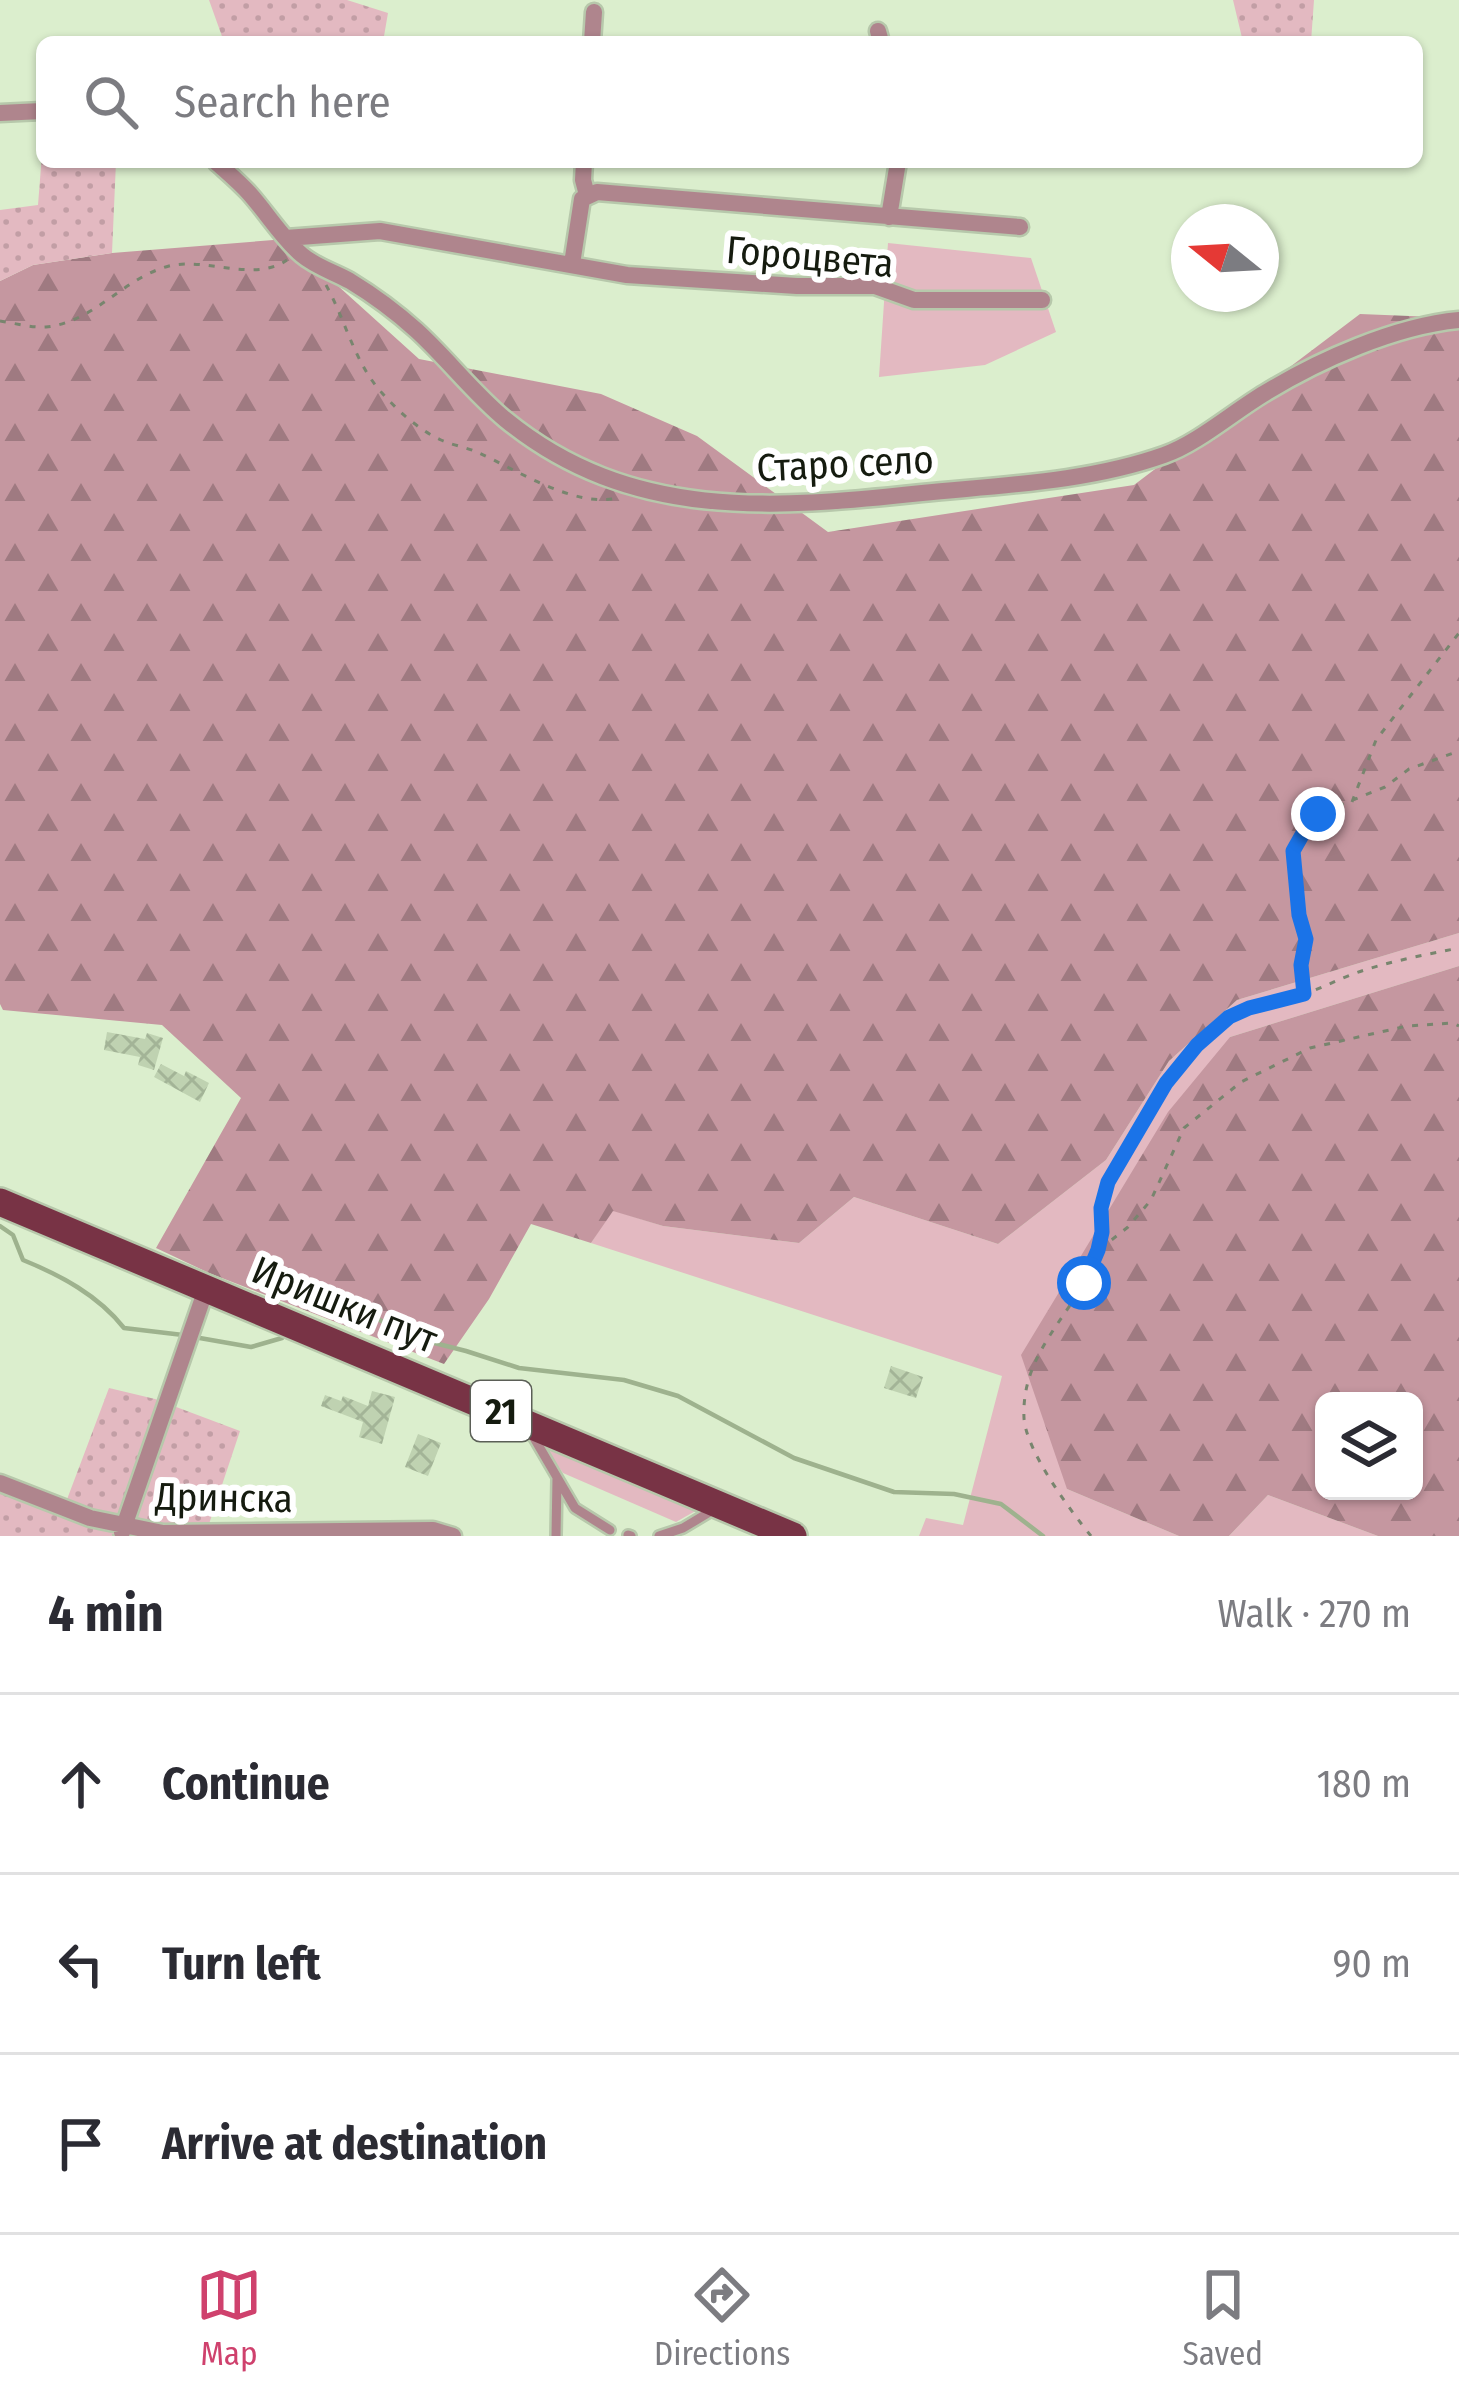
<!DOCTYPE html>
<meta charset="utf-8">
<style>
:root{--surface:#fff;--page:#f2f2f3;--text:#2b2b33;--muted:#7c7c81;--line:#e1e1e2;--accent:#cf416d}
body{margin:0;font-family:"Fira Sans Condensed",sans-serif;background:var(--page);color:var(--text)}
.controls{position:absolute;right:36px;bottom:36px;display:grid;overflow:hidden;border-radius:18px;box-shadow:0 3px 9px #0004}
.controls button{width:108px;height:108px;display:grid;place-items:center;padding:0;border:0;border-bottom:3px solid var(--line);background:var(--surface);color:var(--text);font:60px sans-serif}
.compass{position:absolute;left:1171px;top:204px;width:108px;height:108px;border-radius:50%;background:var(--surface);box-shadow:0 3px 9px #0004;rotate:288deg}
.stop{position:absolute;width:36px;height:36px;margin:-27px;border:9px solid #1a73e8;border-radius:50%;background:#fff}
.stop.end{background:#1a73e8;border-color:#fff;box-shadow:0 3px 12px #0008}
.list{margin:0;padding:0;list-style:none}
h2{display:flex;justify-content:space-between;align-items:center;height:156px;margin:0;padding:0 48px;font-size:51px}
h2 small{font-size:39px;font-weight:400;color:var(--muted)}
.list li{display:grid;grid-template-columns:78px 1fr auto;gap:36px;align-items:center;box-sizing:border-box;height:180px;padding:0 48px;border-top:3px solid var(--line)}
.list b{display:block;font-size:45px;white-space:nowrap}
.list em{font-size:39px;font-style:normal;color:var(--muted)}
.icon{flex:none;width:66px;height:66px;fill:none;stroke:currentColor;stroke-width:2;stroke-linecap:round;stroke-linejoin:round}
.map{position:relative;flex:none;width:1459px;height:1536px;overflow:hidden}
.search{position:absolute;background:var(--surface);box-shadow:0 3px 9px #0004;left:36px;right:36px;top:36px;height:132px;display:flex;align-items:center;gap:30px;box-sizing:border-box;padding:0 42px;border-radius:18px;color:var(--muted);font-size:45px}
.sheet{height:696px;background:var(--surface)}
nav{display:flex;justify-content:space-around;align-items:center;box-sizing:border-box;height:168px;border-top:3px solid var(--line);background:var(--surface);font-size:33px;color:var(--muted)}
nav a{display:grid;justify-items:center;gap:6px}
nav .on{color:var(--accent)}
.map>svg:first-child{display:block}
.grass{fill:#e3b9c1}
.forest{fill:url(#forest-firs);fill-rule:evenodd}
.garden{fill:url(#garden-dots)}
.lines{fill:none;stroke-linecap:round;stroke-linejoin:round}
.stream{stroke:#9eb28e;stroke-width:4.5}
.building{fill:url(#building-cross-hatch)}
.lane-casing{stroke:#b7c8ab;stroke-width:14}
.street-casing{stroke:#b7c8ab;stroke-width:21}
.primary-casing{stroke:#b7c8ab;stroke-width:32}
.path{stroke:#78856e;stroke-width:3;stroke-dasharray:6 9;stroke-linecap:butt}
.lane{stroke:#af858d;stroke-width:9}
.street{stroke:#af858d;stroke-width:16}
.primary{stroke:#783345;stroke-width:27}
.route{stroke:#1a73e8;stroke-width:15}
.labels{text-anchor:middle;stroke-width:12;stroke-linejoin:round;paint-order:stroke}
.shield{fill:#fff;stroke:#5b5f57;stroke-width:3}
.shield-label{font-size:36px;font-weight:bold;fill:#151b0f}
.street-label{font-size:39px;fill:#151b0f;stroke:#fff}
</style>
<div class="map">
<svg width="1459" height="1536" viewBox="0 0 1459 1536">
<defs>
<pattern id="forest-firs" width="22" height="20" patternUnits="userSpaceOnUse" patternTransform="scale(3)"><rect width="22" height="20" fill="#c597a0"/><path d="M5 1l3.5 6h-7zM16 11l3.5 6h-7z" fill="#9f7a81"/></pattern>
<pattern id="garden-dots" width="8" height="8" patternUnits="userSpaceOnUse" patternTransform="scale(3)"><rect width="8" height="8" fill="#e3b9c1"/><path d="M2 2h.1M6 6h.1" fill="none" stroke="#c29ea5" stroke-width="1.8" stroke-linecap="round"/></pattern>
<pattern id="building-cross-hatch" width="8" height="8" patternUnits="userSpaceOnUse" patternTransform="scale(3)"><rect width="8" height="8" fill="#bfd2b1"/><path d="M0 0l8 8M0 8l8-8" fill="none" stroke="#a3b497"/></pattern>
</defs>
<rect width="100%" height="100%" fill="#dbeecd"/>
<!-- grass -->
<path class="grass" d="M888 243 1031 258 1056 332 985 365 879 377Z
M1459 933V966L1230 1037 1067 1489 1179 1536H919L926 1518 963 1525 1002 1376 591 1243 612 1210 663 1226 799 1243 854 1197 998 1244 1106 1160 1169 1061 1237 1000Z
M533 1431 706 1505 676 1522 563 1473Z
M1268 1495 1378 1536H1229Z"/>
<!-- forest -->
<path class="forest" d="M286 239 419 359 601 394 697 436 828 532 1134 485 1360 314 1459 318V933L1237 1000 1169 1061 1106 1160 998 1244 854 1197 799 1243 663 1226 613 1211 591 1243 531 1224 489 1299 444 1364 209 1273 156 1248 241 1098 162 1025 3 1010 0 1004V281L33 265 112 253Z
M1459 966V1536H1378L1268 1495 1229 1536H1179L1067 1489 1021 1355 1168 1112 1230 1037ZM1324 1401H1414V1491H1324Z"/>
<!-- garden -->
<path class="garden" d="M209 0H347L388 13 383 42H224Z
M1233 0H1314L1311 42H1243Z
M42 154V162H116L112 253 33 265 0 281V210L38 205Z
M109 1388 155 1399 240 1431 205 1536H0V1474L66 1502Z"/>
<g class="lines">
<!-- stream -->
<path class="stream" d="M0 1226 13 1235 23 1260C60 1275 98 1295 124 1328L183 1335
M324 1307 366 1312 407 1336 466 1351 519 1368 624 1380 678 1396 794 1458 894 1492 954 1494 1001 1504 1043 1536
M194 1337 251 1347 282 1338"/>
</g>
<!-- building -->
<path class="building" d="M107 1032 145 1039 147 1033 163 1038 154 1070 138 1065 140 1057 104 1050Z
M161 1064 184 1076 186 1071 209 1083 200 1102 154 1077Z
M891 1366 923 1377 916 1398 884 1388Z
M372 1391 395 1397 382 1444 359 1437 363 1422 321 1406 325 1395 341 1401 343 1396 368 1406Z
M418 1434 441 1443 428 1476 405 1467Z"/>
<g class="lines">
<defs>
<path id="lane" d="M530 1431 575 1508 610 1530
M628 1535 631 1536
M556 1536 557 1478
M659 1536 683 1528 713 1510"/>
<path id="street" d="M878 31 881 42
M592 42 594 12
M0 113 42 111
M216 162C227 172 239 182 249 193 267 213 282 238 302 255 316 267 334 272 350 281 373 295 396 312 416 330 447 358 473 393 506 420 630 521 773 509 922 493 1002 485 1088 482 1164 455 1198 443 1233 412 1265 393 1319 360 1395 326 1459 320
M584 162 583 180 587 195
M889 217 898 162
M286 238 380 231 627 275 797 286H875L914 300H1042
M572 264 582 199 597 192 1020 227
M0 1483 90 1518 163 1533 433 1530 453 1536
M122 1532 206 1289"/>
<path id="primary" d="M0 1202 793 1536"/>
</defs>
<!-- lane casing -->
<use href="#lane" class="lane-casing"/>
<!-- street casing -->
<use href="#street" class="street-casing"/>
<!-- primary casing -->
<use href="#primary" class="primary-casing"/>
<!-- path -->
<path class="path" d="M326 285C346 321 354 362 382 393 398 411 419 430 441 440 452 445 465 447 477 452 515 469 574 508 617 498
M0 321C14 323 32 328 46 327 95 322 123 278 169 266 207 257 254 283 287 260
M1352 802 1376 740 1459 633
M1303 993 1302 965 1306 939 1299 915 1293 852 1306 828 1318 814 1385 787 1409 769 1459 751
M1100 1249 1128 1227 1151 1200 1184 1128 1241 1082 1310 1048 1407 1026 1453 1023 1459 1026
M1091 1536C1070 1510 1026 1451 1024 1418 1021 1353 1071 1317 1094 1263 1105 1237 1098 1209 1108 1183 1114 1169 1123 1156 1131 1143 1154 1102 1178 1055 1217 1026 1243 1007 1272 1006 1302 995 1319 989 1335 981 1353 974 1386 962 1424 955 1459 948"/>
<!-- lane -->
<use href="#lane" class="lane"/>
<!-- street -->
<use href="#street" class="street"/>
<!-- primary -->
<use href="#primary" class="primary"/>
</g>
<g class="lines">
<!-- route -->
<path class="route" d="M1084 1283 1098 1250 1102 1232 1101 1208 1108 1182 1166 1083 1197 1045 1229 1017 1249 1008 1304 994 1301 965 1306 939 1299 915 1293 851 1306 828 1318 814"/>
</g>
<g class="labels">
<!-- shield labels -->
<rect class="shield" x="471" y="1381" width="60" height="60" rx="9"/>
<g class="shield-label">
<text x="501" y="1424">21</text>
</g>
<!-- street labels -->
<g class="street-label">
<text transform="translate(810 256) rotate(5)" y="14">Гороцвета</text>
<text transform="translate(845 463) rotate(-3)" y="14">Старо село</text>
<text transform="translate(345 1304) rotate(22)" y="14">Иришки пут</text>
<text transform="translate(224 1497) rotate(1)" y="14">Дринска</text>
</g>
</g>
</svg>
<div class="controls">
<button><svg class="icon" aria-label="layers" viewBox="0 0 24 24"><path d="M12 4l9 5-9 5-9-5zM3 14l9 5 9-5"/></svg></button>
</div>
<svg class="compass" viewBox="-18 -18 36 36"><path d="M0-13l5 13h-10z" fill="#e53935"/><path d="M0 13l5-13h-10z" fill="#7c7c81"/></svg>
<div class="stop" style="left:1084px;top:1283px"></div>
<div class="stop end" style="left:1318px;top:814px"></div>
<div class="search"><svg class="icon" aria-label="search" viewBox="0 0 24 24"><circle cx="10" cy="10" r="6"/><path d="M15 15l6 6"/></svg>Search here</div>
</div>
<section class="sheet">
<h2>4 min<small>Walk · 270 m</small></h2>
<ul class="list">
<li><svg class="icon" aria-label="ahead" viewBox="0 0 24 24"><path d="M12 20V5M6 11l6-6 6 6"/></svg><div><b>Continue</b></div><em>180 m</em></li>
<li><svg class="icon" aria-label="left" viewBox="0 0 24 24"><path d="M17 20v-9H6M10 6l-5 5 5 5"/></svg><div><b>Turn left</b></div><em>90 m</em></li>
<li><svg class="icon" aria-label="arrive" viewBox="0 0 24 24"><path d="M6 21V4h12l-3 4 3 4H6"/></svg><div><b>Arrive at destination</b></div></li>
</ul>
</section>
<nav>
<a class="on"><svg class="icon" aria-label="map" viewBox="0 0 24 24"><path d="M3 6l6-2 6 2 6-2v14l-6 2-6-2-6 2zM9 4v14M15 6v14"/></svg>Map</a>
<a><svg class="icon" aria-label="directions" viewBox="0 0 24 24"><path d="M12 3l9 9-9 9-9-9zM9 14v-3h6M13 9l2 2-2 2"/></svg>Directions</a>
<a><svg class="icon" aria-label="saved" viewBox="0 0 24 24"><path d="M7 4h10v16l-5-4-5 4z"/></svg>Saved</a>
</nav>
